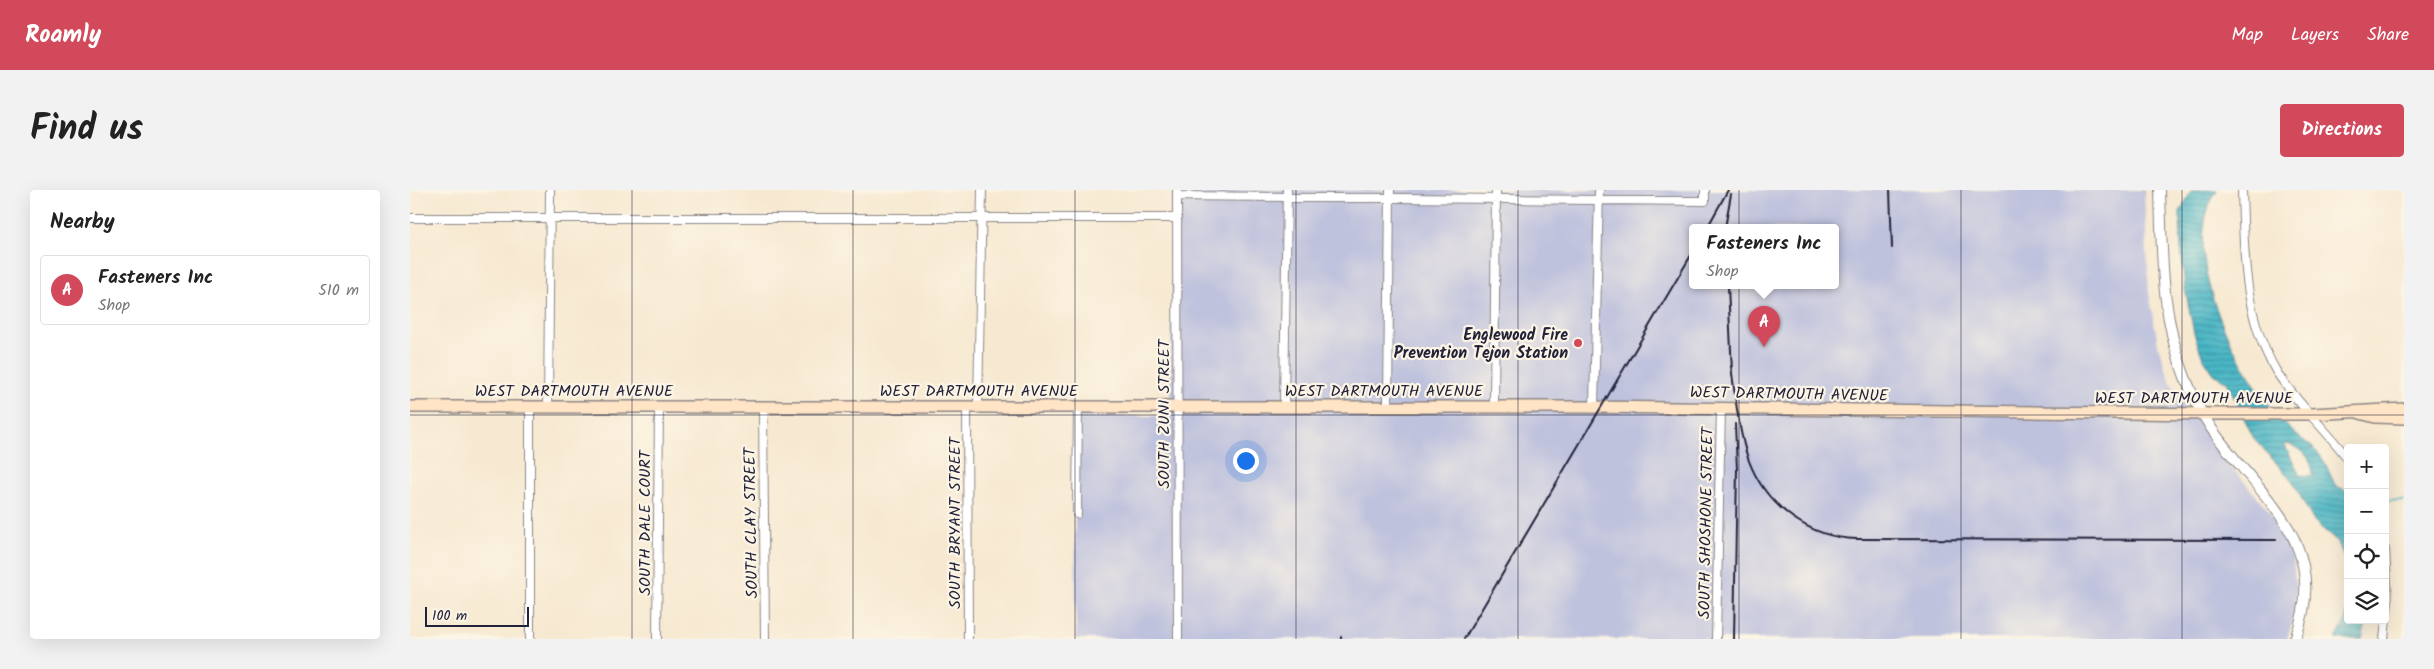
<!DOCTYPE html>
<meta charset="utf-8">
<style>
:root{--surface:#fff;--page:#f2f2f2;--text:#222;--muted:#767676;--line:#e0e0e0;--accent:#d1495b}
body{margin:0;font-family:Kalam,sans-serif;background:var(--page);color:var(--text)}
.controls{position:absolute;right:15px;bottom:15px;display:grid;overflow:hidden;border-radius:5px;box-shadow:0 5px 20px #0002}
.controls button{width:45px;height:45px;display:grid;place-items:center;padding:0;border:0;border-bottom:1px solid var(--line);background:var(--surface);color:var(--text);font:25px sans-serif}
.scale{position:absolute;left:15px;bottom:12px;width:104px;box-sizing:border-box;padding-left:5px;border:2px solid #22223b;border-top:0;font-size:14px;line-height:18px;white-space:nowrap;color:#22223b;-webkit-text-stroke:4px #fcf5e5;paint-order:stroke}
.you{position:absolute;left:835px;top:270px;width:18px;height:18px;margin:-12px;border:4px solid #fff;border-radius:50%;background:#1a73e8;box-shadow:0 0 0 8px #1a73e833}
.badge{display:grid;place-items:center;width:32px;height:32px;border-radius:50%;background:var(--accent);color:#fff;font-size:16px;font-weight:700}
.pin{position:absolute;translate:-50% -41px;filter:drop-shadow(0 1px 2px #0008)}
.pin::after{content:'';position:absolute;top:26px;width:18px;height:15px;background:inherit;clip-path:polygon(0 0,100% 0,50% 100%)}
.popup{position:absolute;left:1279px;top:34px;width:150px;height:65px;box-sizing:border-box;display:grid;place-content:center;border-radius:5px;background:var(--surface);filter:drop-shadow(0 1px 4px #0005);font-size:16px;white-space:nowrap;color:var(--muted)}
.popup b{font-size:19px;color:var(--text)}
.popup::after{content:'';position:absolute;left:50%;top:100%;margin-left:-10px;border:10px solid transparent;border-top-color:var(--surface)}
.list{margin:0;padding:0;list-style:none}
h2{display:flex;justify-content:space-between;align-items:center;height:65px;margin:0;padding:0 20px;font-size:21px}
h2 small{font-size:16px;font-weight:400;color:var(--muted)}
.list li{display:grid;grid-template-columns:32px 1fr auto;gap:15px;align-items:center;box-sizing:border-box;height:70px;margin:0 10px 10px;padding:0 10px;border:1px solid var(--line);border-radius:5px}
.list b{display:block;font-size:19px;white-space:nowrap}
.list p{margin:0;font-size:16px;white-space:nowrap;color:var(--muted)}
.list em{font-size:16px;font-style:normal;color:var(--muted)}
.icon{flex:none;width:28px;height:28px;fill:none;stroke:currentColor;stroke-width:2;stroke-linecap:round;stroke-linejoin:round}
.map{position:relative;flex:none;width:1994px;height:449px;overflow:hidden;border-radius:5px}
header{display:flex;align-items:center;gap:30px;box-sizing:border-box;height:70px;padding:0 25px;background:var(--accent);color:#fff}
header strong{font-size:24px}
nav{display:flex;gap:28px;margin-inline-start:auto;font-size:18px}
.intro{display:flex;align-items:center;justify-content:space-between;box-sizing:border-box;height:120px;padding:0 30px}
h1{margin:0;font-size:35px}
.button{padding:12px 22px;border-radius:5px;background:var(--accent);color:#fff;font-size:18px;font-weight:700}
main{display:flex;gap:30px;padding:0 30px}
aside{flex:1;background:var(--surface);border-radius:5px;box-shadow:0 5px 20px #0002}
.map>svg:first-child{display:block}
.industrial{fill:#bfc2dd;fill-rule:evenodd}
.water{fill:url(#water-rules);stroke:#366c80;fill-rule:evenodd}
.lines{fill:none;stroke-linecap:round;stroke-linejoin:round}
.stream{stroke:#49b6c5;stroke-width:2}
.minor-casing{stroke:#8c8686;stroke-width:10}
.tertiary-casing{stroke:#8c8686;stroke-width:12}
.secondary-casing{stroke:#8c8686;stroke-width:14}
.minor{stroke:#fff;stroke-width:8}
.tertiary{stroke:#fff;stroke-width:10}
.secondary{stroke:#ffe4c6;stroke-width:11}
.rail{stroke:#22223b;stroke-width:2}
.grid{fill:none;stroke:#22223b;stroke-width:1;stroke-opacity:0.55}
.poi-dot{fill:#d1495b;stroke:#fcf5e5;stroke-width:2}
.labels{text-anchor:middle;stroke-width:4.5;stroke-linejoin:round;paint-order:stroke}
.poi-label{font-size:16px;font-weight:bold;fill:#22223b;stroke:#fcf5e5;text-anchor:end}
.street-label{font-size:16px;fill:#22223b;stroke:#fcf5e5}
</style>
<header>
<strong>Roamly</strong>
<nav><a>Map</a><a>Layers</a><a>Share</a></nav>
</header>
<div class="intro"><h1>Find us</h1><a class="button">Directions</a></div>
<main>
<aside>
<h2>Nearby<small></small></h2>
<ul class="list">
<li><span class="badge">A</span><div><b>Fasteners Inc</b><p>Shop</p></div><em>510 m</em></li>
</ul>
</aside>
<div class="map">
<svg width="1994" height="449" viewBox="0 0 1994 449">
<defs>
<pattern id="water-rules" width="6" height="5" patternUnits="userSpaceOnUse" patternTransform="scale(1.25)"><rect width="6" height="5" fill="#49b6c5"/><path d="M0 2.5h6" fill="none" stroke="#3c94a1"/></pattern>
</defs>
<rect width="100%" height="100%" fill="#fcf5e5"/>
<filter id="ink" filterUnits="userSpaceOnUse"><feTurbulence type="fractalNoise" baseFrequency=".02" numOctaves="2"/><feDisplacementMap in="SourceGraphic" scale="10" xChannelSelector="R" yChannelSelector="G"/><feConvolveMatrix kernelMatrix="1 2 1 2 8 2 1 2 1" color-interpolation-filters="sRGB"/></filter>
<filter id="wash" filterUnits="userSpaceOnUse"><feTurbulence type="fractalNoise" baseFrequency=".0096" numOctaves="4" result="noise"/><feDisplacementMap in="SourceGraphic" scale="20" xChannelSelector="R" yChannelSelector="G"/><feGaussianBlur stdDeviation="1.12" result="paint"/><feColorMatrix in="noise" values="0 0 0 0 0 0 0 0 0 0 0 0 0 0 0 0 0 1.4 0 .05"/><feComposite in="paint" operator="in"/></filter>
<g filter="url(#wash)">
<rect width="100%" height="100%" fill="#f7e9d1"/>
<!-- industrial -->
<path class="industrial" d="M763 0H1734L1739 103 1749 159 1760 191 1805 257 1859 321 1878 353 1883 370 1886 400 1884 426 1877 449H666L664 226H760ZM1283 38H1425V96H1283Z"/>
<!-- water -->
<path class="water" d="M1782 0H1807C1764 68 1831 188 1879 238 1888 248 1900 253 1908 263 1917 273 1920 286 1926 296L1938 301V385L1936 372 1928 353 1903 330 1883 292 1843 247 1817 192 1804 184 1792 166 1784 143 1775 98 1771 58 1770 22ZM1874 254C1891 255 1903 269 1903 286L1890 285Z
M1938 414V430H1957L1952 449H1926L1935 432Z"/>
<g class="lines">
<!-- stream -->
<path class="stream" d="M1975 311 1994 310"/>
</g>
</g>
<g filter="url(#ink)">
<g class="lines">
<defs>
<path id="minor" d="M767 0 768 449
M1832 0C1834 62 1833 125 1866 181 1886 213 1916 239 1938 269
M767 6 1295 11V0
M0 28H767
M353 216 355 449
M557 216 558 449
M568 216 572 0
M874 216 877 0
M978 216 980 0
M1084 216 1086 0
M138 217 140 0
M1184 217 1189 0
M667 324 668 216
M120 449V217
M247 449 249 216
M1306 449 1311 218
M1974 449 1978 411 1975 359"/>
<path id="tertiary" d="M1750 0C1752 63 1751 127 1775 187 1784 210 1796 233 1812 253 1860 315 1920 359 1885 449"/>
<path id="secondary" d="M0 217H1176L1805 224H1901L1994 219
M1950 223 1965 227 1994 228"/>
</defs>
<!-- minor casing -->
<use href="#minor" class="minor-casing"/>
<!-- tertiary casing -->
<use href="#tertiary" class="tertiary-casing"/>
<!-- secondary casing -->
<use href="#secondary" class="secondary-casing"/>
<!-- minor -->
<use href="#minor" class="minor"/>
<!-- tertiary -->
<use href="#tertiary" class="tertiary"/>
<!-- secondary -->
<use href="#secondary" class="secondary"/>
<!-- rail -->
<path class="rail" d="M1480 0 1482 58
M1297 38 1318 0
M1315 38 1321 4
M1318 96 1322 182
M1321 176C1325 205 1329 244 1339 271 1356 316 1399 348 1447 349L1866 350
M931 447V449
M1054 449 1283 62
M1324 449 1327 279 1325 234"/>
</g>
</g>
<!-- grid -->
<path class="grid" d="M222 0V449M443 0V449M665 0V449M886 0V449M1108 0V449M1329 0V449M1551 0V449M1772 0V449M0 225H1994"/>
<!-- markers -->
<circle class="poi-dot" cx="1168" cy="153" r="5"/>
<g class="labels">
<!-- poi labels -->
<g class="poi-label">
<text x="1158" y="150">Englewood Fire<tspan x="1158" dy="18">Prevention Tejon Station</tspan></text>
</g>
<!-- street labels -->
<g class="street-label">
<text x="164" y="206">WEST DARTMOUTH AVENUE</text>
<text x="569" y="206">WEST DARTMOUTH AVENUE</text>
<text x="974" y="206">WEST DARTMOUTH AVENUE</text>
<text transform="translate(1379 203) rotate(1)" y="6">WEST DARTMOUTH AVENUE</text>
<text x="1784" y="213">WEST DARTMOUTH AVENUE</text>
<text transform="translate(753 224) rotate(-90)" y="6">SOUTH ZUNI STREET</text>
<text transform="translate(234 333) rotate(-90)" y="6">SOUTH DALE COURT</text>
<text transform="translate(340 333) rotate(-91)" y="6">SOUTH CLAY STREET</text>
<text transform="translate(544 333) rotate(-90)" y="6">SOUTH BRYANT STREET</text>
<text transform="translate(1295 333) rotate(-89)" y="6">SOUTH SHOSHONE STREET</text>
</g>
</g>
</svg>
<div class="controls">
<button>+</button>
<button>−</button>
<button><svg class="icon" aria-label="locate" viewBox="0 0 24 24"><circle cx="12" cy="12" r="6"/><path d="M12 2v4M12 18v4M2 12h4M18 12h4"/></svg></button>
<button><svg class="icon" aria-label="layers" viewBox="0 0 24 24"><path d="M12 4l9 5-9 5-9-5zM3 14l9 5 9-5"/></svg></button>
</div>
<div class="scale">100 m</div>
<div class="you"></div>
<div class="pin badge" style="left:1354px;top:157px">A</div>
<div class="popup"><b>Fasteners Inc</b>Shop</div>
</div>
</main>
